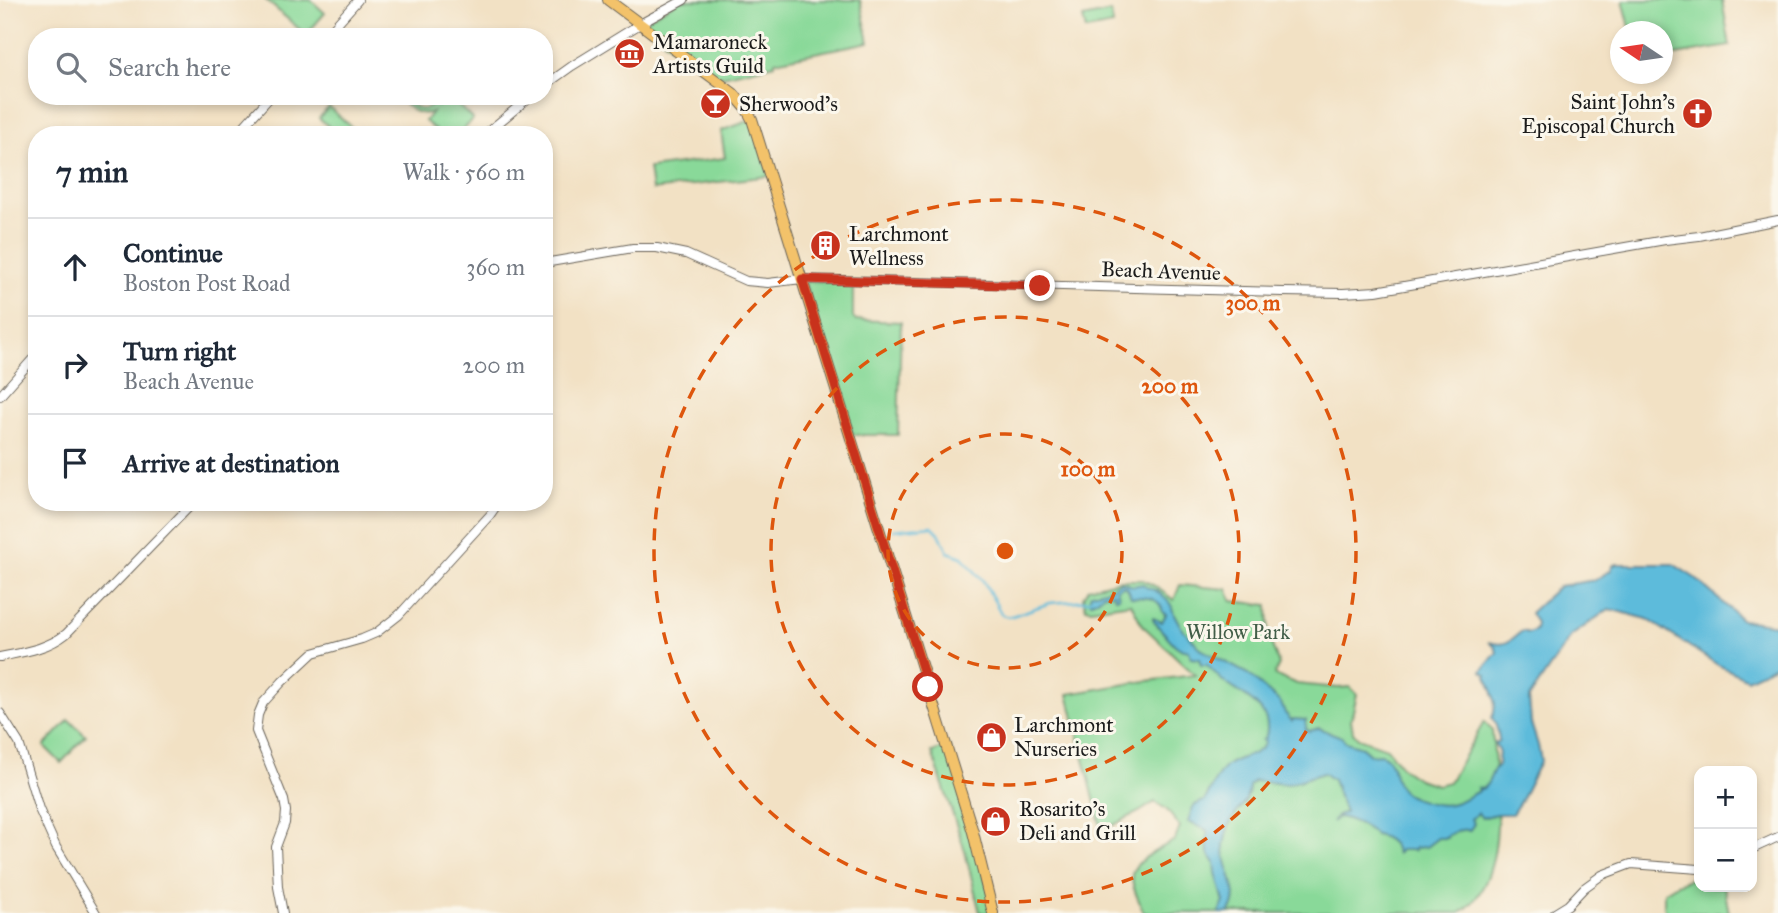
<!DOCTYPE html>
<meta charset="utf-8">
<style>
:root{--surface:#fff;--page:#f2f2f3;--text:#1f2937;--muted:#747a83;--line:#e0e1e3}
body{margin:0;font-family:"IM FELL Great Primer",serif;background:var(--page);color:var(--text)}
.controls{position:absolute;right:21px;bottom:21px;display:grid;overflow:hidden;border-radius:14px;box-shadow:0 4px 10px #0003}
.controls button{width:63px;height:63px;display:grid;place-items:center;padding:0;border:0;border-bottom:2px solid var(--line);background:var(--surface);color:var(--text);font:35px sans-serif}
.compass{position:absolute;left:1610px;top:21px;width:63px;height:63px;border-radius:50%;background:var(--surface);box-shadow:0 4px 10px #0003;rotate:283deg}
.stop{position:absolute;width:21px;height:21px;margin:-16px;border:5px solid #c8321e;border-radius:50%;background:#fff}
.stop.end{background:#c8321e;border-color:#fff;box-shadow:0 2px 7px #0008}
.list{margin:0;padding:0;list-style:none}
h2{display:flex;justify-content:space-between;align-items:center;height:91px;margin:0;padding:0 28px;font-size:30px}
h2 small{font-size:23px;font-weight:400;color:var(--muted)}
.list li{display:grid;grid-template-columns:46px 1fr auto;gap:21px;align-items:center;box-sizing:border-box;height:98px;padding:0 28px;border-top:2px solid var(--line)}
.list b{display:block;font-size:26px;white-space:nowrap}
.list p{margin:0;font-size:23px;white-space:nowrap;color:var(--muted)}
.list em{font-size:23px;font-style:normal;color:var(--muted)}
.icon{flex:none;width:38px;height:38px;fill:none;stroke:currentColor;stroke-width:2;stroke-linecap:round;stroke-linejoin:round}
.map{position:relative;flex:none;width:1778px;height:913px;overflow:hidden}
.search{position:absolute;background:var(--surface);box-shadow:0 4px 10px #0003;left:28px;top:28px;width:525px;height:77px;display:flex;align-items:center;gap:18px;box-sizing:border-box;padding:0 24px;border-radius:28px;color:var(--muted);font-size:26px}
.panel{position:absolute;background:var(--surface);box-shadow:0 4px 10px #0003;left:28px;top:126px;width:525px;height:385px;border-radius:28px}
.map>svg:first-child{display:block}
.green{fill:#89d999;stroke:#527a5a;stroke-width:2}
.water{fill:#5dbbdb;stroke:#3c6c7c;stroke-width:2}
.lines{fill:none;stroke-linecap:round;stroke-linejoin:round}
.stream{stroke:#5dbbdb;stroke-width:2.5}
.tertiary-casing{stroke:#676157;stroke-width:10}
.primary-casing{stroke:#676157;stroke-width:12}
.tertiary{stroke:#fff;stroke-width:8}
.primary{stroke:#f3c26a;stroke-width:10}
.route{stroke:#c8321e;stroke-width:9}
.ring{fill:none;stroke:#de560d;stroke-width:3.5;stroke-dasharray:12 9}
.labels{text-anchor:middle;stroke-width:6;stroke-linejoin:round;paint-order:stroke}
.poi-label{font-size:21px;fill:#1c1c1c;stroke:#fbf7ec;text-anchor:start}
.street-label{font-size:21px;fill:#1c1c1c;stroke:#fbf7ec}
.park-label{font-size:21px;fill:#425e48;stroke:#fbf7ec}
.centre{fill:#de560d;stroke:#fbf7ec;stroke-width:3.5}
.ring-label{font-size:21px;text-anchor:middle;font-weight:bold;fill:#de560d;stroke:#fbf7ec;stroke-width:6;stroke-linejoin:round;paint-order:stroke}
</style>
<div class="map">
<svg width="1778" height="913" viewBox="0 0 1778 913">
<rect width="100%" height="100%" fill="#fbf7ec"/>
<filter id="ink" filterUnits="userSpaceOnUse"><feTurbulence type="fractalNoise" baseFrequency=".0143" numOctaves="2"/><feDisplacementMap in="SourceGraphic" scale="14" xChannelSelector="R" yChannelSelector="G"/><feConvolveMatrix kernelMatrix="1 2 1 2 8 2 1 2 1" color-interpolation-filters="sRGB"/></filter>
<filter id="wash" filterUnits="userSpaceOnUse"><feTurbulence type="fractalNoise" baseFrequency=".00686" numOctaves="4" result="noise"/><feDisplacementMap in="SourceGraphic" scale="28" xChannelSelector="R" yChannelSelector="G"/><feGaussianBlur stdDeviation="1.57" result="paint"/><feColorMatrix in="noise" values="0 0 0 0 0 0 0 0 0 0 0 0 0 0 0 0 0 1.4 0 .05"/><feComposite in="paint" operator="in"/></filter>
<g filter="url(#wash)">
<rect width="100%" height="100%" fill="#f2e1c4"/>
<!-- green -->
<path class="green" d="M266 0H311L325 13 306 35Z
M680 0H860L869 42 775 61V64L714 78 640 23Z
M1623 0H1722L1730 46 1663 57 1662 32 1631 31Z
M1111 12 1113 25 1086 30 1083 18Z
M397 96H403C412 105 420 115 433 105L435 96H439L438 106 448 96 473 119 459 135H441L425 121 432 112C416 118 408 106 397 96Z
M329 107 357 132 354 135H338L319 118Z
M751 120 770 176 652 190 649 168 725 158 721 131Z
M804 281 853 282V317L855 320 901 322 898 435H853Z
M1120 580H1143L1155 586 1174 600 1180 585 1227 589 1232 601 1268 605 1269 637 1279 665 1274 675 1297 684 1338 688 1350 687 1357 694 1351 720 1353 732 1358 738 1387 748 1402 768 1418 779 1437 785 1449 782 1484 722 1492 730C1496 782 1512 879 1460 913H1144C1140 902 1131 887 1132 875 1133 861 1164 846 1175 840L1180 827 1166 809 1155 802 1139 812 1102 831 1068 694 1139 682 1195 675 1142 625 1131 603 1091 609 1086 608 1083 597 1088 588Z
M69 720 86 736 61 763 44 746Z
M949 746 995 913H980L965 851 932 752Z
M1699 875V887H1724L1729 913H1666L1664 906V892L1677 884Z"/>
<!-- water -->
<path class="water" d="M1616 564H1673L1695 578 1742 620 1778 625V664L1747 679 1718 665 1647 619 1609 609 1571 636 1529 698 1531 723 1538 745 1541 760 1521 800 1512 814H1496L1482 818 1478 813 1471 819 1474 824 1469 831C1461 827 1455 834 1448 835L1447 838H1438L1426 847 1415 848 1414 851 1411 850H1400L1397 854C1394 843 1386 837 1375 835 1368 827 1349 818 1338 817L1332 822 1339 814 1345 813 1333 780 1323 773 1288 784 1254 781 1249 786C1250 798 1240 808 1233 818 1227 826 1226 835 1224 845 1222 868 1245 892 1229 913H1219L1224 902 1216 873 1215 863 1208 853 1207 830 1188 822C1192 809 1191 805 1204 801 1212 790 1216 775 1226 766 1238 756 1256 758 1265 743L1262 740 1265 739C1276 708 1243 697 1223 681 1218 677 1212 670 1207 665H1201L1199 659 1191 658 1189 651 1181 649 1175 645 1153 621V618L1162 622 1166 614 1163 613C1160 595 1145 598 1131 597L1128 589 1123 586 1117 589 1119 597 1117 598H1115L1114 593 1104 594 1096 600 1091 602 1089 600 1091 593 1109 589 1121 582 1133 586 1143 584 1146 587 1157 591 1167 600 1171 605 1174 614 1181 627 1202 650 1248 674 1281 703 1285 713 1292 721 1293 719 1306 720V729L1309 731 1319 728 1342 737 1346 742 1362 747 1370 754C1373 755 1377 754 1380 754 1394 757 1393 777 1399 786 1407 800 1440 808 1454 803 1463 801 1471 794 1479 791L1478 788 1482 789C1492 783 1490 770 1498 765L1499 750 1494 743 1499 741C1499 735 1496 723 1492 718 1498 706 1493 689 1486 677L1487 675 1482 671 1497 652 1495 647 1489 642C1506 647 1509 641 1522 631L1529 633 1535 630 1536 623 1530 613 1559 586 1595 580 1611 570 1612 566Z"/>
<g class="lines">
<!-- stream -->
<path class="stream" d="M893 530 932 526 939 533 948 552 962 557 984 582 1002 615 1009 617 1050 603 1089 600 1091 598"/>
</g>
</g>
<g filter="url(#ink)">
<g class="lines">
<defs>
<path id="tertiary" d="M325 37 358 0
M544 86 572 66 640 24 684 0
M236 135 271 96
M484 135 531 96
M544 263 633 248H657L686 254 746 281 768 283 802 279 1283 292 1343 293 1376 291 1665 240 1699 236 1778 220
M0 396 37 354
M0 657C24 652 47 649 66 634L194 502
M0 713 19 743 39 809 56 847 96 913
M1752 849 1778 837
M283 913 278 887 276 847 285 823 286 811 284 800 256 731 258 715 263 703 282 682 313 653 362 639 376 633 399 615 490 515 499 502
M1555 913 1568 905 1584 888 1602 875 1631 864 1699 869"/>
<path id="primary" d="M608 0 733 93 746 108 752 119 973 832 993 913"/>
</defs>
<!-- tertiary casing -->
<use href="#tertiary" class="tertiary-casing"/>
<!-- primary casing -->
<use href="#primary" class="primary-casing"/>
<!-- tertiary -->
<use href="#tertiary" class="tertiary"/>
<!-- primary -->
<use href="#primary" class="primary"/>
</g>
</g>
<g class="lines" filter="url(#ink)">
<!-- route -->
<path class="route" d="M928 687 802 279 1040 286"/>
</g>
<!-- distance rings -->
<g class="ring">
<circle cx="1005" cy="551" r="117"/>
<circle cx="1005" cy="551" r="234"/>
<circle cx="1005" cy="551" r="351"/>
</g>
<!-- icons -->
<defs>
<symbol id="museum-disc" viewBox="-11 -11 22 22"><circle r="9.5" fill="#c8321e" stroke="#fbf7ec"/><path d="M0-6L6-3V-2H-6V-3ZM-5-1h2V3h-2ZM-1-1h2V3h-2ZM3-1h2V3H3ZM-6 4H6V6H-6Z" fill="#fff"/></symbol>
<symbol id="bar-disc" viewBox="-11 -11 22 22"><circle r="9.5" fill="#c8321e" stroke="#fbf7ec"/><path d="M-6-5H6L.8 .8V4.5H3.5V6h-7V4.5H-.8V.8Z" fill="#fff"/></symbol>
<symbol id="church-disc" viewBox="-11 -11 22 22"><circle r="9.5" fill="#c8321e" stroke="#fbf7ec"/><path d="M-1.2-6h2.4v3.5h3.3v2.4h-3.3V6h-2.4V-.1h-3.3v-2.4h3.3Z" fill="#fff"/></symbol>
<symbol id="building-disc" viewBox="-11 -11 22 22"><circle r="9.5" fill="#c8321e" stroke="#fbf7ec"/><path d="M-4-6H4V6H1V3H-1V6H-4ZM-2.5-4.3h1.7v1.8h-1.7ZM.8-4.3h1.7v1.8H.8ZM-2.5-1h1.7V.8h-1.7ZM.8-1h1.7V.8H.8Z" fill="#fff"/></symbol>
<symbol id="shop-disc" viewBox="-11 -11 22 22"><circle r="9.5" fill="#c8321e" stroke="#fbf7ec"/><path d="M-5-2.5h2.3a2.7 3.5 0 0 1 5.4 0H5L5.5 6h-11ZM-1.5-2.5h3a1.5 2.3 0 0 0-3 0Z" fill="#fff"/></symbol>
</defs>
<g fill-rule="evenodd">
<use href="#museum-disc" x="612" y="36" width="35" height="35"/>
<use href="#bar-disc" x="698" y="86" width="35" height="35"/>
<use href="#church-disc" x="1680" y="96" width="35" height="35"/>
<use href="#building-disc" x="808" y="228" width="35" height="35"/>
<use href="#shop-disc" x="974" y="720" width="35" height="35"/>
<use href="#shop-disc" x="978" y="804" width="35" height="35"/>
</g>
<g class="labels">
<!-- poi labels -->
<g class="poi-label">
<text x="653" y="49">Mamaroneck<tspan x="653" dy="24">Artists Guild</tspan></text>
<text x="1675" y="109" text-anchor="end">Saint John's<tspan x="1675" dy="24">Episcopal Church</tspan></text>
<text x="739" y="111">Sherwood's</text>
<text x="849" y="241">Larchmont<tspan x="849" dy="24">Wellness</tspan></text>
<text x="1014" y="732">Larchmont<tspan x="1014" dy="24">Nurseries</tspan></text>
<text x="1019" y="816">Rosarito's<tspan x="1019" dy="24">Deli and Grill</tspan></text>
</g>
<!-- street labels -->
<g class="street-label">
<text transform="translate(1161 271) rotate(2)" y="7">Beach Avenue</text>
</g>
<!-- park labels -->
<g class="park-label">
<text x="1238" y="639">Willow Park</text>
</g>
</g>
<circle cx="1005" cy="551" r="10" class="centre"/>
<g class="ring-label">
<text x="1253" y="310">300 m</text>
<text x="1170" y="393">200 m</text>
<text x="1088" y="476">100 m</text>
</g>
</svg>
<div class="controls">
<button>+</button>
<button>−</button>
</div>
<svg class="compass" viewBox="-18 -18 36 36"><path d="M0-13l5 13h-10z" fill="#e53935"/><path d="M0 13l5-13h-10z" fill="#747a83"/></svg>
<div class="stop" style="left:928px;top:687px"></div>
<div class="stop end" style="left:1040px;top:286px"></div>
<div class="search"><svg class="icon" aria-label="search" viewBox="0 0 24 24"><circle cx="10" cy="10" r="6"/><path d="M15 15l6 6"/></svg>Search here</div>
<section class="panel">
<h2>7 min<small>Walk · 560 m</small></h2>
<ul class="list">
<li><svg class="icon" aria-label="ahead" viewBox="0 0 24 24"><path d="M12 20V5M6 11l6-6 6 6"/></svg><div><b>Continue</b><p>Boston Post Road</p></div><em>360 m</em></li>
<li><svg class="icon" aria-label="right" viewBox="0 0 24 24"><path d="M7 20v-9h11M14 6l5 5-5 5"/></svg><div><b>Turn right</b><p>Beach Avenue</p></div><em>200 m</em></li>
<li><svg class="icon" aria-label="arrive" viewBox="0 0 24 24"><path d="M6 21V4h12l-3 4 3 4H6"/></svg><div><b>Arrive at destination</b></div></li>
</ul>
</section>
</div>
